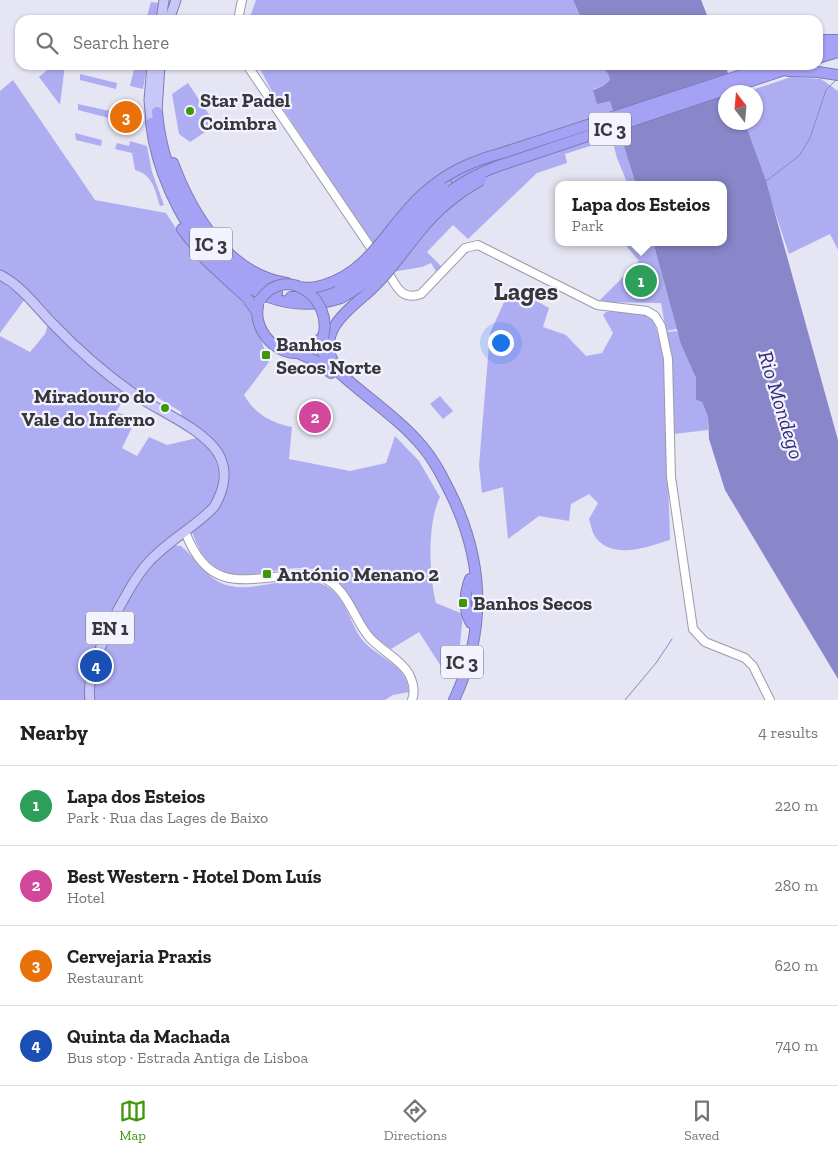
<!DOCTYPE html>
<meta charset="utf-8">
<style>
:root{--surface:#fff;--page:#f2f2f2;--text:#202124;--muted:#757577;--line:#e0e0e0;--accent:#409608}
body{margin:0;font-family:"Zilla Slab",serif;background:var(--page);color:var(--text)}
.compass{position:absolute;left:718px;top:85px;width:45px;height:45px;border-radius:50%;background:var(--surface);box-shadow:0 1px 4px #0004;rotate:344deg}
.you{position:absolute;left:500px;top:342px;width:18px;height:18px;margin:-12px;border:4px solid #fff;border-radius:50%;background:#1a73e8;box-shadow:0 0 0 8px #1a73e833}
.badge{display:grid;place-items:center;width:32px;height:32px;border-radius:50%;background:var(--accent);color:#fff;font-size:16px;font-weight:700}
.pin{position:absolute;translate:-50% -50%;border:2px solid #fff;box-shadow:0 1px 5px #0006}
.popup{position:absolute;left:555px;top:181px;width:172px;height:65px;box-sizing:border-box;display:grid;place-content:center;border-radius:10px;background:var(--surface);filter:drop-shadow(0 1px 4px #0005);font-size:16px;white-space:nowrap;color:var(--muted)}
.popup b{font-size:19px;color:var(--text)}
.popup::after{content:'';position:absolute;left:50%;top:100%;margin-left:-10px;border:10px solid transparent;border-top-color:var(--surface)}
.list{margin:0;padding:0;list-style:none}
h2{display:flex;justify-content:space-between;align-items:center;height:65px;margin:0;padding:0 20px;font-size:21px}
h2 small{font-size:16px;font-weight:400;color:var(--muted)}
.list li{display:grid;grid-template-columns:32px 1fr auto;gap:15px;align-items:center;box-sizing:border-box;height:80px;padding:0 20px;border-top:1px solid var(--line)}
.list b{display:block;font-size:19px;white-space:nowrap}
.list p{margin:0;font-size:16px;white-space:nowrap;color:var(--muted)}
.list em{font-size:16px;font-style:normal;color:var(--muted)}
.icon{flex:none;width:28px;height:28px;fill:none;stroke:currentColor;stroke-width:2;stroke-linecap:round;stroke-linejoin:round}
.map{position:relative;flex:none;width:838px;height:700px;overflow:hidden}
.search{position:absolute;background:var(--surface);box-shadow:0 1px 4px #0004;left:15px;right:15px;top:15px;height:55px;display:flex;align-items:center;gap:12px;box-sizing:border-box;padding:0 18px;border-radius:15px;color:var(--muted);font-size:19px}
.sheet{height:385px;background:var(--surface)}
nav{display:flex;justify-content:space-around;align-items:center;box-sizing:border-box;height:70px;border-top:1px solid var(--line);background:var(--surface);font-size:14px;color:var(--muted)}
nav a{display:grid;justify-items:center;gap:2px}
nav .on{color:var(--accent)}
.map>svg:first-child{display:block}
.green{fill:#afadf2}
.water{fill:#8986c9}
.lines{fill:none;stroke-linecap:round;stroke-linejoin:round}
.stream{stroke:#8986c9;stroke-width:1}
.secondary-casing{stroke:#9b9ba8;stroke-width:10}
.primary-casing{stroke:#7e7cb4;stroke-width:11}
.highway-casing{stroke:#7e7cb4;stroke-width:12}
.secondary{stroke:#fff;stroke-width:8}
.primary{stroke:#c9c7f9;stroke-width:9}
.highway{stroke:#a5a1f5;stroke-width:10}
.highway-bridge-casing{stroke:#7e7cb4;stroke-width:12;stroke-linecap:butt}
.highway-bridge{stroke:#a5a1f5;stroke-width:10}
.poi-dot{fill:#409608;stroke:#f2f3fe;stroke-width:2}
.labels{text-anchor:middle;stroke-width:4.5;stroke-linejoin:round;paint-order:stroke}
.shield{fill:#f2f3fe;stroke:#6e6f76;stroke-width:1}
.shield-label{font-size:19px;font-weight:bold;fill:#36363b}
.poi-label{font-size:20px;font-weight:bold;fill:#36363b;stroke:#f2f3fe;text-anchor:start}
.water-label{font-size:21px;font-style:italic;fill:#362978;stroke:#f2f3fe}
.district-label{font-size:25px;font-weight:bold;fill:#36363b;stroke:#f2f3fe}
</style>
<div class="map">
<svg width="838" height="700" viewBox="0 0 838 700">
<rect width="100%" height="100%" fill="#e5e5f4"/>
<!-- green -->
<path class="green" d="M256 0H573L582 20H249Z
M151 2 159 3 156 20H146Z
M53 65H65L60 105 39 77Z
M135 65H147L143 89 130 86Z
M258 65H601L608 74 610 80 603 86 593 89 610 100 636 185H628L617 158 612 139 565 154 567 163 537 173 468 239 453 225 427 252 442 267 437 273 431 263 422 267 392 272 275 97Z
M80 74 117 83 116 89 80 80Z
M791 77 821 79 838 91V250L830 234 789 254 745 123 756 122V92H746Z
M13 80 95 200 166 213 190 250 246 306 252 315 269 362 244 395C255 414 271 423 292 427L289 459 350 471 386 463 395 436 419 461 440 497C427 523 429 575 436 603L463 614 459 655 449 679 419 632 391 649C386 645 378 641 373 635 354 615 353 587 325 573 279 551 220 613 192 532 200 525 211 517 218 509 224 501 227 490 227 480 229 450 207 433 182 420L181 412 155 396 149 398C124 382 98 362 77 341 51 317 30 291 0 271V91Z
M188 83 216 125 190 142 179 134 172 94Z
M78 104 110 111 109 118 78 110Z
M75 133 102 140 101 146 76 140Z
M130 141 147 146 152 172 164 205 160 206C155 190 153 175 135 170L132 153 115 149 117 143 129 146Z
M623 242H653L677 329 666 331 661 303 598 302 639 261Z
M0 281 25 299 0 333Z
M511 287 549 308 543 327 566 335 586 356 602 353 613 333 603 315 606 312 618 310 646 315 654 322 664 353 670 540C647 547 614 560 596 538 592 533 591 525 589 519L598 503 589 494 571 504 569 521 539 516 508 539 503 487 482 493 479 465 490 333Z
M48 324 127 394 116 412 136 419 122 448 137 456 149 437 167 445 197 438 213 453 219 471 218 489 210 504 145 560 95 651 86 680 85 700H0V336L30 352 45 334Z
M677 331 696 378V400L702 402 708 417V430L674 434 672 358 666 332Z
M440 396 453 411 443 419 430 404Z
M173 545 181 546C195 557 203 574 219 582 255 600 300 563 333 591 349 605 351 628 365 643 382 660 407 665 409 692L393 695 385 700H95C87 665 143 563 173 545Z"/>
<!-- water -->
<path class="water" d="M573 0H701L709 20H582Z
M601 65H725L735 92H726V122L745 123 766 181 838 440V679L725 490 709 439 708 417 702 402 696 400V378L681 344 653 242H724V185H636L610 101 597 104 593 90 603 86 610 80 608 74Z"/>
<g class="lines">
<!-- stream -->
<path class="stream" d="M766 181 799 156 810 138 826 90 837 79
M625 700 656 663 672 639"/>
<defs>
<path id="secondary" d="M238 20 242 0
M247 65 375 254
M386 269C396 285 400 301 421 294L465 248 478 245 597 305 647 311 655 316 661 326 668 359 671 477 693 629 705 642 745 658 753 666 770 700
M185 532C207 586 233 582 283 576 296 575 308 573 321 577 348 587 353 619 370 638 382 651 400 659 409 674 413 682 415 692 412 700"/>
<path id="primary" d="M161 20 164 0
M169 20 176 0
M157 112 160 65
M151 123 149 100 152 65
M0 275C22 286 36 307 53 324 77 349 103 372 131 392 156 410 201 427 218 453 229 472 224 490 214 507 194 528 166 542 147 564 126 588 84 669 90 700"/>
<path id="highway" d="M818 40H837
M818 49 838 43
M818 58 838 52
M788 71 818 72 838 75
M157 112C163 183 206 268 277 293
M151 123C161 210 238 332 341 298
M173 163C192 214 229 275 287 283
M507 163 799 65
M456 179 502 153 772 65
M182 229 205 259 247 298 257 312
M291 297H318L338 291
M258 306C251 340 299 374 322 337
M323 337 322 351 326 360C356 391 395 414 422 446 434 460 442 476 450 492 484 560 487 630 454 700
M300 354 314 360 331 373
M334 363C317 334 345 312 365 295
M470 579C465 592 463 610 471 623"/>
</defs>
<!-- secondary casing -->
<use href="#secondary" class="secondary-casing"/>
<!-- primary casing -->
<use href="#primary" class="primary-casing"/>
<!-- highway casing -->
<use href="#highway" class="highway-casing"/>
<!-- secondary -->
<use href="#secondary" class="secondary"/>
<!-- primary -->
<use href="#primary" class="primary"/>
<!-- highway -->
<use href="#highway" class="highway"/>
<defs>
<path id="highway-bridge" d="M301 287C308 289 317 287 324 285 372 271 389 223 424 193 447 172 472 161 502 153
M338 291C383 268 403 218 443 188
M365 295C387 276 402 253 421 230 437 210 458 193 481 180
M341 298C378 279 396 244 423 215 447 190 475 173 507 163
M260 300C287 262 334 300 323 337"/>
</defs>
<!-- highway-bridge casing -->
<use href="#highway-bridge" class="highway-bridge-casing"/>
<!-- highway-bridge -->
<use href="#highway-bridge" class="highway-bridge"/>
</g>
<!-- markers -->
<g class="poi-dot">
<circle cx="190" cy="111" r="5"/>
<rect x="261" y="350" width="10" height="10" rx="2.5"/>
<circle cx="165" cy="408" r="5"/>
<rect x="262" y="569" width="10" height="10" rx="2.5"/>
<rect x="458" y="598" width="10" height="10" rx="2.5"/>
</g>
<g class="labels">
<!-- shield labels -->
<g class="shield">
<rect x="589" y="112.5" width="42" height="33" rx="4"/>
<rect x="190" y="227.5" width="42" height="33" rx="4"/>
<rect x="86" y="611.5" width="48" height="33" rx="4"/>
<rect x="441" y="645.5" width="42" height="33" rx="4"/>
</g>
<g class="shield-label">
<text x="610" y="136">IC 3</text>
<text x="211" y="251">IC 3</text>
<text x="110" y="635">EN 1</text>
<text x="462" y="669">IC 3</text>
</g>
<!-- poi labels -->
<g class="poi-label">
<text x="200" y="107">Star Padel<tspan x="200" dy="23">Coimbra</tspan></text>
<text x="276" y="351">Banhos<tspan x="276" dy="23">Secos Norte</tspan></text>
<text x="155" y="403" text-anchor="end">Miradouro do<tspan x="155" dy="23">Vale do Inferno</tspan></text>
<text x="277" y="581">António Menano 2</text>
<text x="473" y="610">Banhos Secos</text>
</g>
<!-- water labels -->
<g class="water-label">
<text transform="translate(781 405) rotate(73)" y="7">Rio Mondego</text>
</g>
<!-- district labels -->
<g class="district-label">
<text x="526" y="300">Lages</text>
</g>
</g>
</svg>
<svg class="compass" viewBox="-18 -18 36 36"><path d="M0-13l5 13h-10z" fill="#e53935"/><path d="M0 13l5-13h-10z" fill="#757577"/></svg>
<div class="you"></div>
<div class="pin badge" style="left:641px;top:281px;background:#2e9e5b">1</div>
<div class="popup"><b>Lapa dos Esteios</b>Park</div>
<div class="pin badge" style="left:315px;top:417px;background:#d1479c">2</div>
<div class="pin badge" style="left:126px;top:117px;background:#e8710a">3</div>
<div class="pin badge" style="left:96px;top:666px;background:#1a4fb4">4</div>
<div class="search"><svg class="icon" aria-label="search" viewBox="0 0 24 24"><circle cx="10" cy="10" r="6"/><path d="M15 15l6 6"/></svg>Search here</div>
</div>
<section class="sheet">
<h2>Nearby<small>4 results</small></h2>
<ul class="list">
<li><span class="badge" style="background:#2e9e5b">1</span><div><b>Lapa dos Esteios</b><p>Park · Rua das Lages de Baixo</p></div><em>220 m</em></li>
<li><span class="badge" style="background:#d1479c">2</span><div><b>Best Western - Hotel Dom Luís</b><p>Hotel</p></div><em>280 m</em></li>
<li><span class="badge" style="background:#e8710a">3</span><div><b>Cervejaria Praxis</b><p>Restaurant</p></div><em>620 m</em></li>
<li><span class="badge" style="background:#1a4fb4">4</span><div><b>Quinta da Machada</b><p>Bus stop · Estrada Antiga de Lisboa</p></div><em>740 m</em></li>
</ul>
</section>
<nav>
<a class="on"><svg class="icon" aria-label="map" viewBox="0 0 24 24"><path d="M3 6l6-2 6 2 6-2v14l-6 2-6-2-6 2zM9 4v14M15 6v14"/></svg>Map</a>
<a><svg class="icon" aria-label="directions" viewBox="0 0 24 24"><path d="M12 3l9 9-9 9-9-9zM9 14v-3h6M13 9l2 2-2 2"/></svg>Directions</a>
<a><svg class="icon" aria-label="saved" viewBox="0 0 24 24"><path d="M7 4h10v16l-5-4-5 4z"/></svg>Saved</a>
</nav>
